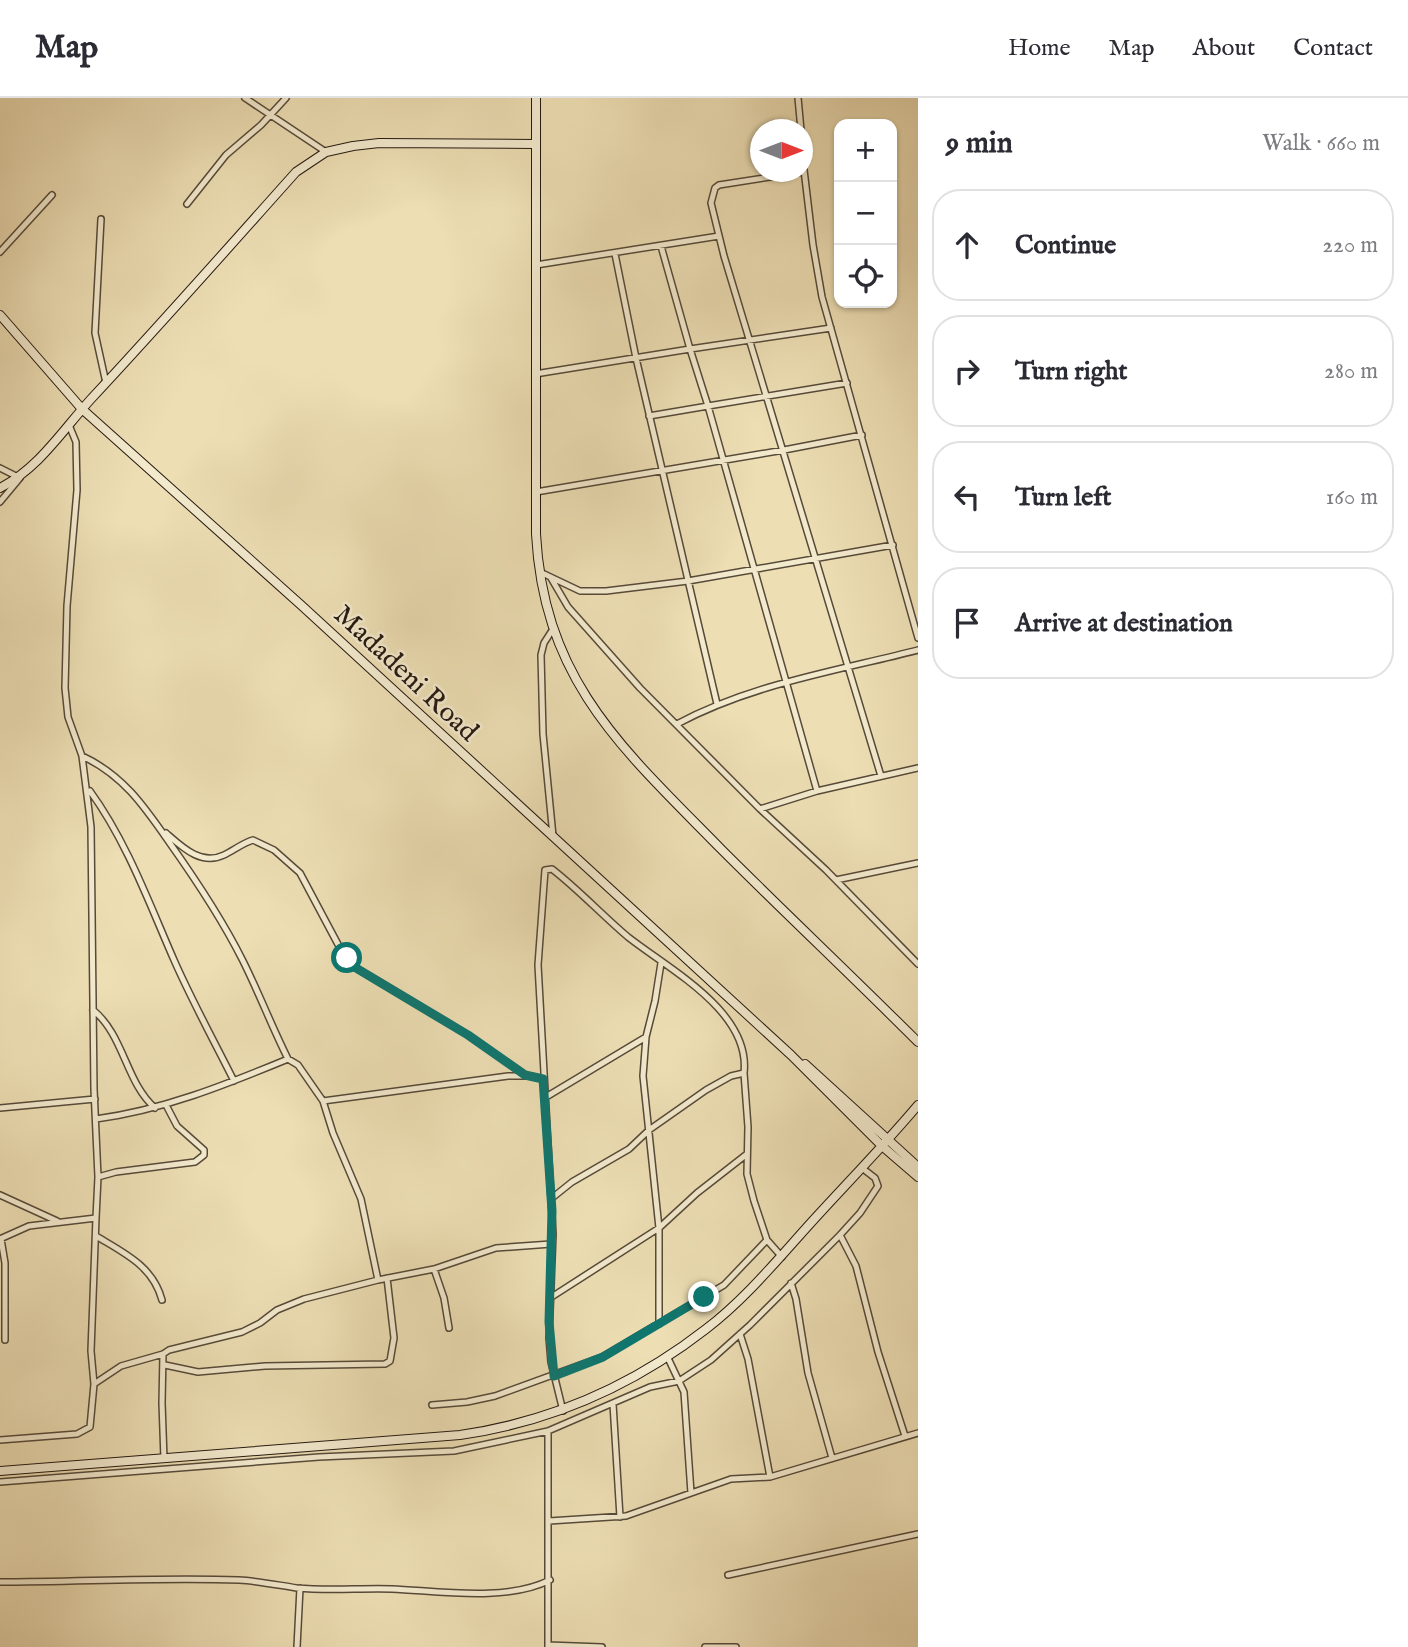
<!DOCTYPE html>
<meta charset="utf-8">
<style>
:root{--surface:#fff;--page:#f2f2f3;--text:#2b2b33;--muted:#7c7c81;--line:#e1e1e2}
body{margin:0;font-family:"IM FELL English",serif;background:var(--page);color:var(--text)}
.controls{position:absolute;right:21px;top:21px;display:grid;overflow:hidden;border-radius:14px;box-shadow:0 2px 5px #0004}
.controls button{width:63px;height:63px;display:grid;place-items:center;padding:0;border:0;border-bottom:2px solid var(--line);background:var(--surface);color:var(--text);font:35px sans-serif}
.compass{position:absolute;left:750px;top:21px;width:63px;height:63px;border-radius:50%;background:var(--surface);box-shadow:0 2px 5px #0004;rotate:90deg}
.stop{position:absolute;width:21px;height:21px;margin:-16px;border:5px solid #0f766e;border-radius:50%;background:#fff}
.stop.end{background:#0f766e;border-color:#fff;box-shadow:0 2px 7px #0008}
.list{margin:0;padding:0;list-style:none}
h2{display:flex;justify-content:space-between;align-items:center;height:91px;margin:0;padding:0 28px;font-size:30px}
h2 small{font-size:23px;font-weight:400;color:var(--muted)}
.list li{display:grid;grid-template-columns:46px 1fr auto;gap:21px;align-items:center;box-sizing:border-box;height:112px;margin:0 14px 14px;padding:0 14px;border:2px solid var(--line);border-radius:28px}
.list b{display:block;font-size:26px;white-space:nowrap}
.list em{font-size:23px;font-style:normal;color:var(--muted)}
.icon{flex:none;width:38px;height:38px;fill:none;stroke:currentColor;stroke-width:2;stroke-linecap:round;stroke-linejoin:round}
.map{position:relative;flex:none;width:918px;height:1549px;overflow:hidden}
header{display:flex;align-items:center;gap:42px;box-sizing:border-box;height:98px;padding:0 35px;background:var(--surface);border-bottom:2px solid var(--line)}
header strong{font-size:33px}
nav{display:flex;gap:38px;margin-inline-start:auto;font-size:24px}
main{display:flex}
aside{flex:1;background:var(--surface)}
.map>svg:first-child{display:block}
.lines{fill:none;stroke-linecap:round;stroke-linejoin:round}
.street-casing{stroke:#564a39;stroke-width:8}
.secondary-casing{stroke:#241810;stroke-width:10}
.street{stroke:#f3eace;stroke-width:5}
.secondary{stroke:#f3eace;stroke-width:8}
.route{stroke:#0f766e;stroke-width:9}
.labels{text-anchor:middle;stroke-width:5;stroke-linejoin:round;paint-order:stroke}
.street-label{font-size:28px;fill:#241810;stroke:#f3eace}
</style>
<header>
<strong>Map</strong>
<nav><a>Home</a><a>Map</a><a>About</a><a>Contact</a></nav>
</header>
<main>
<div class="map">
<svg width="918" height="1549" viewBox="0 0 918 1549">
<rect width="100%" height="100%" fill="#eddeb4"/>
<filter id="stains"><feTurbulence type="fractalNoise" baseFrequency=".00286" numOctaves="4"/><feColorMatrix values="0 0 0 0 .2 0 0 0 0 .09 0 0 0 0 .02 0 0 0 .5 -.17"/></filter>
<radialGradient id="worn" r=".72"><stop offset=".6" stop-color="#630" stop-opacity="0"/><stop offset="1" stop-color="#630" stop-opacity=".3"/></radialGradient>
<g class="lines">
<defs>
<path id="street" d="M245 0 326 54
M798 0 801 32
M802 55 813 147 822 199 918 540
M802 74 719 87 715 90 711 105 724 158 881 678
M187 106 226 57 261 27 286 0
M101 121 95 235 106 285
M661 148 690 251 831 230
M0 154 52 97
M615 156 636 260 717 606
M536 167 719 138
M535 276 690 251 708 308 847 285
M649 318 708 308 817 693
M69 327 76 344 77 392 67 508 65 590 68 619 82 658 91 729 94 991 98 1079 96 1120
M0 370 20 380 0 404
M536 394 784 352 862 337
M540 474 580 493H606L688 483 893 447
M551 480 568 509 640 590 760 711 826 772 918 866
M677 626C752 586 836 573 918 552
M82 658C123 677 144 708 169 744 196 782 222 821 243 863 259 895 272 929 288 961L298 967 323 1003 508 978H530L543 981
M90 693C127 744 149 805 174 862 192 903 214 943 234 983
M760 711 817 693 918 670
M166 735C182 749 201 768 224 757 234 752 243 745 253 742L274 752 300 775 341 852 356 870 468 937 525 977
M553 738 543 636 541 557 544 545 553 531
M836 782 918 765
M93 912C124 937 126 985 155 1010
M546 999 646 939
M323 1003 333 1035 361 1101 378 1182
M0 1010 95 1001
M96 1021C163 1012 225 987 288 961
M98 1079 116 1074 195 1064 204 1057V1052L177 1028 166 1007
M0 1097 57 1123
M552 1100 572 1084 629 1051 649 1032 706 992 731 978 744 975 748 1029 747 1076 754 1103 767 1142 782 1159
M840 1137 856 1168 878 1254 905 1338
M96 1138C124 1155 153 1168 162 1202
M0 1141 29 1128 96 1120 91 1253 94 1286 90 1329 77 1336 0 1342
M1 1141 5 1165V1242
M434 1171 444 1200 449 1230
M791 1185 796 1201 808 1275 832 1360
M550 1200 659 1130 697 1095 747 1056
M659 1226V1130L643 978 646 939 655 903 661 865
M740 1236 748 1261 770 1379
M667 1258 684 1294 691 1395
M165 1267 198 1274 265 1268 385 1266 390 1263 394 1240 387 1180
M94 1286 121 1268 163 1256
M613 1306 620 1419
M432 1307 467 1304 495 1298 602 1259 724 1187 767 1142
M563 1313 551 1264 549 1240 553 1136 538 867 545 772 552 771C579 792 602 817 628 839 670 872 751 914 744 975
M164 1361 162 1305 163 1256 169 1252 242 1234 260 1225 277 1212 304 1201 378 1182 434 1171 496 1150 551 1146
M0 1384 319 1359 454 1353 548 1333 650 1289 679 1283 711 1262 750 1227 840 1137 860 1115 878 1088 875 1080 862 1070
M549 1423 626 1418 731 1381 770 1379 918 1335
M728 1477 918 1436
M0 1484C80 1484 159 1479 239 1482 258 1483 277 1487 297 1490 328 1493 361 1490 392 1491 439 1493 507 1504 550 1482
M548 1547 602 1549
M297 1549 300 1490
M548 1549V1333
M705 1549H736"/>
<path id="secondary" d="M536 0V436C544 584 624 652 721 751 786 816 853 879 918 944
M0 217 82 311 301 507 791 957 882 1048 918 1079
M0 390C39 370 62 333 91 301 161 226 228 150 296 74L326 54 353 48 379 45 535 46
M805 966 918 1069
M0 1373 460 1337C550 1324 634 1287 706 1231 748 1199 782 1156 818 1117 851 1081 886 1045 918 1007"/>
</defs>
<!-- street casing -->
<use href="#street" class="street-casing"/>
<!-- secondary casing -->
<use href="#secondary" class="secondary-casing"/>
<!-- street -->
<use href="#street" class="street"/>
<!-- secondary -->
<use href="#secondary" class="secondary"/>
</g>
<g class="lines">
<!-- route -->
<path class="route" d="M347 860 356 870 468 937 525 977 543 981 552 1113 549 1224 554 1278 603 1259 704 1199"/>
</g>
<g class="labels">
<!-- street labels -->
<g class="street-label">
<text transform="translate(407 574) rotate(43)" y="10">Madadeni Road</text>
</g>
</g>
<rect width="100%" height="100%" filter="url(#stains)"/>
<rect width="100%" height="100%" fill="url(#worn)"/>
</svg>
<div class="controls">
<button>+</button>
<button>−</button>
<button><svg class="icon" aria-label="locate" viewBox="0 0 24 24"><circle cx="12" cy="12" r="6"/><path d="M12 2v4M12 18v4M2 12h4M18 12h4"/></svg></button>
</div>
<svg class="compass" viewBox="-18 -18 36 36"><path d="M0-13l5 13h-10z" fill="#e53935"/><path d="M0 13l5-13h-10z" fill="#7c7c81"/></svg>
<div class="stop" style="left:347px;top:860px"></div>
<div class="stop end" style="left:704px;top:1199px"></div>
</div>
<aside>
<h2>9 min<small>Walk · 660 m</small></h2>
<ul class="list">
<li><svg class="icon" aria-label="ahead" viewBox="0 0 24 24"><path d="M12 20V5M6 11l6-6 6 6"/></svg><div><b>Continue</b></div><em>220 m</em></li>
<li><svg class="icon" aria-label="right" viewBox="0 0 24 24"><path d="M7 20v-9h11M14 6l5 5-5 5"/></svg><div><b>Turn right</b></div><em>280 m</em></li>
<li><svg class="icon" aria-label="left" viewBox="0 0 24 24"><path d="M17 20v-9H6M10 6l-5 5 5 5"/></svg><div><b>Turn left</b></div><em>160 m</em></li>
<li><svg class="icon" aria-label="arrive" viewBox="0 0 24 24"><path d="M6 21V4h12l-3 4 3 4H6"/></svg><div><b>Arrive at destination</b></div></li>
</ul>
</aside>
</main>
